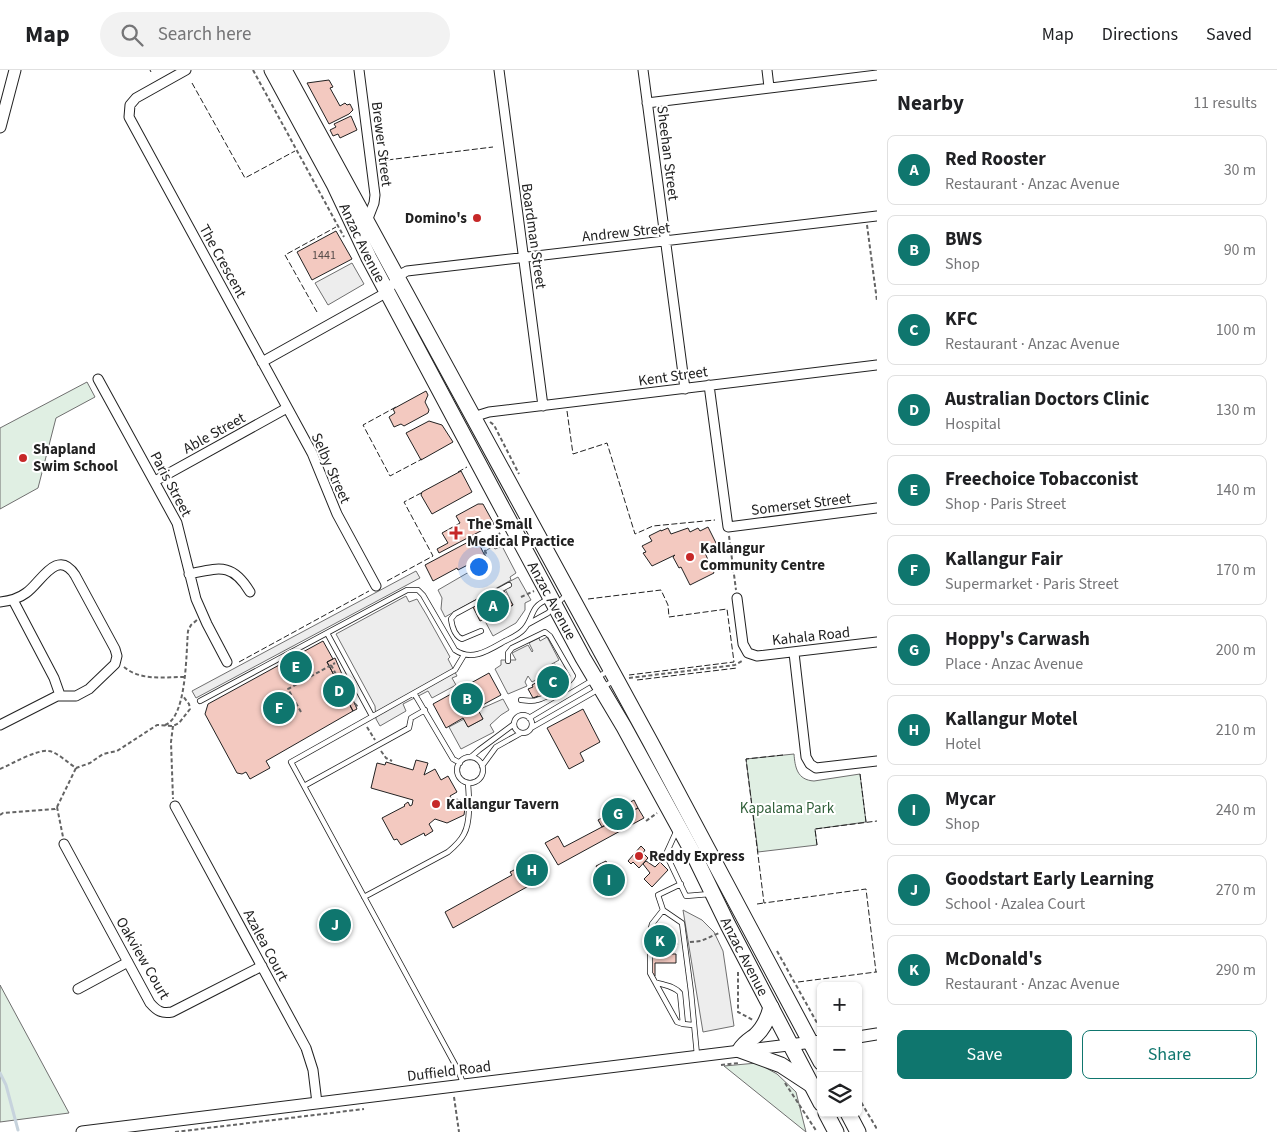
<!DOCTYPE html>
<meta charset="utf-8">
<style>
:root{--surface:#fff;--page:#f2f2f2;--text:#202124;--muted:#757577;--line:#e0e0e0;--accent:#0f766e}
body{margin:0;font-family:"Source Sans 3",sans-serif;background:var(--page);color:var(--text)}
.controls{position:absolute;right:15px;bottom:15px;display:grid;overflow:hidden;border-radius:8px;box-shadow:0 1px 4px #0004}
.controls button{width:45px;height:45px;display:grid;place-items:center;padding:0;border:0;border-bottom:1px solid var(--line);background:var(--surface);color:var(--text);font:25px sans-serif}
.you{position:absolute;left:478px;top:496px;width:18px;height:18px;margin:-12px;border:4px solid #fff;border-radius:50%;background:#1a73e8;box-shadow:0 0 0 8px #1a73e833}
.badge{display:grid;place-items:center;width:32px;height:32px;border-radius:50%;background:var(--accent);color:#fff;font-size:16px;font-weight:700}
.pin{position:absolute;translate:-50% -50%;border:2px solid #fff;box-shadow:0 1px 5px #0006}
.list{margin:0;padding:0;list-style:none}
h2{display:flex;justify-content:space-between;align-items:center;height:65px;margin:0;padding:0 20px;font-size:21px}
h2 small{font-size:16px;font-weight:400;color:var(--muted)}
.list li{display:grid;grid-template-columns:32px 1fr auto;gap:15px;align-items:center;box-sizing:border-box;height:70px;margin:0 10px 10px;padding:0 10px;border:1px solid var(--line);border-radius:8px}
.list b{display:block;font-size:19px;white-space:nowrap}
.list p{margin:0;font-size:16px;white-space:nowrap;color:var(--muted)}
.list em{font-size:16px;font-style:normal;color:var(--muted)}
.actions{display:flex;gap:10px;padding:15px 20px}
.actions a{flex:1;padding:11px 0;border:1px solid var(--accent);border-radius:8px;text-align:center;font-size:18px;color:var(--accent)}
.actions .main{background:var(--accent);color:#fff}
.icon{flex:none;width:28px;height:28px;fill:none;stroke:currentColor;stroke-width:2;stroke-linecap:round;stroke-linejoin:round}
.map{position:relative;flex:none;width:877px;height:1062px;overflow:hidden}
header{display:flex;align-items:center;gap:30px;box-sizing:border-box;height:70px;padding:0 25px;background:var(--surface);border-bottom:1px solid var(--line)}
header strong{font-size:24px}
nav{display:flex;gap:28px;margin-inline-start:auto;font-size:18px}
.search{width:350px;height:45px;background:var(--page);display:flex;align-items:center;gap:12px;box-sizing:border-box;padding:0 18px;border-radius:28px;color:var(--muted);font-size:19px}
main{display:flex}
aside{flex:1;background:var(--surface)}
.map>svg:first-child{display:block}
.green{fill:#e0efe3;stroke:#6f6f6f}
.parking{fill:#ededed;stroke:#6f6f6f}
.lines{fill:none;stroke-linecap:round;stroke-linejoin:round}
.stream{stroke:#c7d3dd;stroke-width:3}
.building{fill:#f3c9c0;stroke:#222}
.service-casing{stroke:#222;stroke-width:6}
.minor-casing{stroke:#222;stroke-width:11}
.tertiary-casing{stroke:#222;stroke-width:13}
.trunk-casing{stroke:#222;stroke-width:17}
.path{stroke:#646464;stroke-width:2;stroke-dasharray:4 2.5;stroke-linecap:butt}
.service{stroke:#fff;stroke-width:4.5}
.minor{stroke:#fff;stroke-width:9}
.tertiary{stroke:#fff;stroke-width:11}
.trunk{stroke:#fff;stroke-width:15}
.fence{stroke:#222;stroke-width:1;stroke-dasharray:6 2.5;stroke-linecap:butt}
.poi-dot{fill:#c62828;stroke:#fff;stroke-width:2}
.labels{text-anchor:middle;stroke-width:4;stroke-linejoin:round;paint-order:stroke}
.number-label{font-size:12px;fill:#564c4a}
.street-label{font-size:15px;fill:#222;stroke:#fff}
.poi-label{font-size:15px;font-weight:bold;fill:#222;stroke:#fff;text-anchor:start}
.park-label{font-size:15px;fill:#2f5e38;stroke:#fff}
</style>
<header>
<strong>Map</strong>
<div class="search"><svg class="icon" aria-label="search" viewBox="0 0 24 24"><circle cx="10" cy="10" r="6"/><path d="M15 15l6 6"/></svg>Search here</div>
<nav><a>Map</a><a>Directions</a><a>Saved</a></nav>
</header>
<main>
<div class="map">
<svg width="877" height="1062" viewBox="0 0 877 1062">
<rect width="100%" height="100%" fill="#fff"/>
<!-- green -->
<path class="green" d="M87 312 95 327 56 348 38 418 0 439V358Z
M794 684C795 697 797 710 814 711L860 704 866 752 815 759 817 775 758 782 746 689Z
M0 915 69 1043 0 1052Z
M757 993 777 1004 796 1022 806 1062 724 996Z"/>
<!-- parking -->
<path class="parking" d="M352 193 364 214 328 235 315 213Z
M493 476 495 479 502 476 516 503 510 507 511 510 445 547 441 539 442 528 438 520 488 491 484 482Z
M416 501 420 508 196 628 192 621Z
M518 507 531 530 525 533V540L516 553 493 566 485 551 513 535 503 515Z
M406 526 409 532 417 529 426 544 450 587 448 589 457 606 452 608 456 615 432 628 428 621 403 634 406 641 380 656 376 649 375 636 336 564Z
M547 567 559 590 543 599 545 605 532 612 528 606 525 612 527 616 508 624 495 599 501 595V590H516L512 583 528 575 532 582 533 581 529 573 539 568 540 571Z
M503 629 509 640 501 645 490 655 494 662 461 679 449 657 464 649 468 657 483 649 478 640Z
M683 840 702 850 714 862 723 881 734 956 703 962Z"/>
<g class="lines">
<!-- stream -->
<path class="stream" d="M0 1003 6 1015 18 1060"/>
</g>
<!-- building -->
<path class="building" d="M329 10 333 17 330 18 340 36 345 33 347 35 350 34 353 40 349 44 329 54 307 13Z
M351 46 357 60 340 68 338 64 333 66 330 60 336 57 334 54Z
M336 161 352 189 312 210 297 182Z
M426 321 428 325 425 332 429 340 428 343 404 356 401 354 394 357 389 347 395 343 393 339Z
M429 351 442 355 453 372 421 390 406 363Z
M461 401 472 422 432 444 421 425 422 422Z
M478 434H483L494 454 439 483 437 479 448 473 442 463 460 453 456 446Z
M708 457 718 477 705 483 714 503 690 515 681 497 679 498 673 487 675 485 652 496 643 483 646 482 642 476 652 471 649 466 661 460V461L668 458 671 464 688 458 690 462 698 458 700 461Z
M472 470 475 476 479 474 485 486 458 500 457 498 433 511 425 495Z
M504 521 513 535 480 551 473 537 487 530 484 525 490 522 492 527Z
M323 571 333 589 327 592 353 641 266 691 270 698 250 709 246 702 242 704 237 703 205 644 208 634Z
M335 588 357 639 353 641 327 592Z
M555 594 559 601 561 600 559 601 563 609 566 608 569 614 554 619 555 621 548 625 547 623 538 628V626L533 628 528 619 533 617 532 615 546 607 542 600Z
M489 603 501 625 477 638 483 649 468 657 463 648 446 658 433 634Z
M583 639 600 672 580 683 584 691 569 699 547 658Z
M416 690 428 693 424 705 435 699 441 710 448 706 457 722 450 726 451 728 461 730 459 736 465 738 464 745 447 753 435 749 429 754 433 761 425 766 424 763 401 775 397 769 394 770 382 748 405 736 404 735 408 732 410 736 412 735 413 730 371 718 377 693 385 695 386 692 413 700Z
M634 730 638 738 602 757 598 750Z
M638 738 644 748 558 795 545 773 558 766 564 777Z
M641 776 645 780 643 783 648 788 639 798 633 792 631 794 628 791Z
M606 791 618 815H617L619 821 618 822V823L611 827 596 796Z
M646 791 655 797 660 792 668 800 652 817 644 809 650 803 643 794Z
M525 796 534 813 453 858 445 842 512 805 510 802 516 799 517 801Z
M650 858 670 859 669 884H676V893H655V906L649 905Z"/>
<g class="lines">
<defs>
<path id="service" d="M528 554 548 543 566 525
M481 561 462 569C455 566 452 556 451 549L455 544 509 515
M327 563 372 646
M508 591V583L512 578 545 562 550 566 573 606C570 614 546 628 537 630 532 632 526 630 521 630
M414 623 453 689 460 693
M200 631 407 520H418L423 525 455 580C472 592 489 580 505 571 511 568 519 565 524 559 534 548 530 536 547 530
M514 654a9 9 0 1 1 18 0a9 9 0 1 1-18 0Z
M529 648 608 601
M531 658 615 610
M471 687 479 680 514 654
M457 700a13 13 0 1 1 26 0a13 13 0 1 1-26 0Z
M482 696 496 677 521 663
M304 716 409 658 411 648 425 640
M676 762 666 784 686 826 710 824
M681 814 658 825 663 840 682 853 691 922 697 985
M364 827 448 782C454 777 460 772 464 764 471 751 469 727 468 713
M663 840 652 854 650 862V903L677 952 683 954 693 955
M655 912C663 915 675 916 680 923L683 954
M463 1013 458 1000 291 692 455 600 464 585"/>
<path id="minor" d="M186 0 136 28 130 35 129 47 312 383 337 444 376 516
M359 0 375 125 374 133 367 151
M499 0 543 336
M643 0 685 319
M767 0 769 17
M647 33 877 5
M262 292 382 225C392 218 395 206 407 201L877 146
M98 309 177 453 196 529 207 554 227 592
M709 315 728 457 877 438
M473 347 489 342 877 295
M155 411 287 338
M189 504C219 498 232 492 250 522
M737 528 743 574 748 583 757 586 877 572
M13 530 54 608 60 625
M0 532C10 531 18 529 26 523 40 514 57 477 75 505L115 579 117 586 115 594 89 619 76 626H57L0 655
M794 583 806 687 810 694 816 698 877 691
M175 736 306 978 313 1000 317 1033
M64 774 150 933C157 941 162 944 172 942L262 896
M78 919 128 892"/>
<path id="tertiary" d="M0 57 15 0
M858 967 877 964
M82 1062 821 971"/>
<g id="trunk">
<path id="s1" d="M272 0 335 116 369 188 498 430 583 588 624 657 693 783 728 855 821 1033"/>
<path d="M284 0 651 673 821 992"/>
<path d="M771 937C768 949 764 958 755 966 748 971 744 973 740 980L781 995 810 1014"/>
<path d="M826 1043 836 1062"/>
<path d="M848 1043 858 1062"/>
</g>
</defs>
<!-- service casing -->
<use href="#service" class="service-casing"/>
<!-- minor casing -->
<use href="#minor" class="minor-casing"/>
<!-- tertiary casing -->
<use href="#tertiary" class="tertiary-casing"/>
<!-- trunk casing -->
<use href="#trunk" class="trunk-casing"/>
<!-- path -->
<path class="path" d="M253 0 344 167
M867 155 877 231
M490 352 494 355 519 404
M729 466 736 520
M482 474 486 483 484 484
M480 475 502 462
M521 527 534 521
M331 595 347 625 358 637
M124 597C141 611 163 607 184 607
M629 608 735 595 742 591
M301 642 288 619 335 593
M165 655C187 647 186 583 188 561L191 555 197 550
M173 656 171 672 173 729
M367 657 375 670
M381 681 386 688 392 691
M0 699C12 694 37 679 49 681 57 682 68 693 76 698L90 693 103 684 117 681 157 655 173 656 179 653 190 639 189 634 183 626
M57 737 63 767
M0 745 3 743 55 739 57 737 76 698
M646 751 657 743
M690 872 701 871 719 863
M671 875 678 874
M777 881 821 960
M738 902V942L753 950
M721 995 739 993
M785 1013 817 1062
M454 1027 459 1062
M858 1027 877 1059
M175 1062 364 1039"/>
<!-- service -->
<use href="#service" class="service"/>
<!-- minor -->
<use href="#minor" class="minor"/>
<!-- tertiary -->
<use href="#tertiary" class="tertiary"/>
<!-- trunk -->
<use href="#trunk" class="trunk"/>
<!-- fence -->
<path class="fence" d="M150 0 151 2
M192 13 245 108 295 81
M379 91 493 77
M317 242 285 185 336 157
M396 337 363 355 390 406 422 389
M567 341 573 384 607 373 635 464 653 456 715 450
M458 402 467 397
M387 511 433 486 404 432 423 422
M588 529 661 520 668 535 669 547 727 539 734 592 629 605
M239 592 369 521
M637 610 737 598
M783 685 746 689 764 833 866 819 876 902H877
M860 704 866 752
M817 775 815 759 877 751
M757 834 764 833
M798 912 876 902"/>
</g>
<!-- markers -->
<g class="poi-dot">
<circle cx="477" cy="148" r="5"/>
<circle cx="23" cy="388" r="5"/>
<path d="M453.5 455.5h5v5h5v5h-5v5h-5v-5h-5v-5h5z"/>
<circle cx="690" cy="487" r="5"/>
<circle cx="436" cy="734" r="5"/>
<circle cx="639" cy="786" r="5"/>
</g>
<g class="labels">
<!-- number labels -->
<g class="number-label">
<text x="324" y="189">1441</text>
</g>
<!-- street labels -->
<g class="street-label">
<text transform="translate(382 74) rotate(83)" y="5">Brewer Street</text>
<text transform="translate(668 83) rotate(83)" y="5">Sheehan Street</text>
<text transform="translate(626 162) rotate(-6)" y="5">Andrew Street</text>
<text transform="translate(534 166) rotate(82)" y="5">Boardman Street</text>
<text dy="5" stroke="none"><textPath href="#s1" startOffset="195">Anzac Avenue</textPath></text>
<text transform="translate(223 191) rotate(61)" y="5">The Crescent</text>
<text transform="translate(673 306) rotate(-8)" y="5">Kent Street</text>
<text transform="translate(214 363) rotate(-29)" y="5">Able Street</text>
<text transform="translate(331 398) rotate(66)" y="5">Selby Street</text>
<text transform="translate(171 414) rotate(62)" y="5">Paris Street</text>
<text transform="translate(801 434) rotate(-7)" y="5">Somerset Street</text>
<text dy="5" stroke="none"><textPath href="#s1" startOffset="600">Anzac Avenue</textPath></text>
<text transform="translate(811 566) rotate(-6)" y="5">Kahala Road</text>
<text transform="translate(266 875) rotate(62)" y="5">Azalea Court</text>
<text dy="5" stroke="none"><textPath href="#s1" startOffset="1005">Anzac Avenue</textPath></text>
<text transform="translate(143 888) rotate(60)" y="5">Oakview Court</text>
<text transform="translate(449 1001) rotate(-7)" y="5">Duffield Road</text>
</g>
<!-- poi labels -->
<g class="poi-label">
<text x="467" y="153" text-anchor="end">Domino's</text>
<text x="33" y="384">Shapland<tspan x="33" dy="17">Swim School</tspan></text>
<text x="467" y="459">The Small<tspan x="467" dy="17">Medical Practice</tspan></text>
<text x="700" y="483">Kallangur<tspan x="700" dy="17">Community Centre</tspan></text>
<text x="446" y="739">Kallangur Tavern</text>
<text x="649" y="791">Reddy Express</text>
</g>
<!-- park labels -->
<g class="park-label">
<text x="787" y="743">Kapalama Park</text>
</g>
</g>
</svg>
<div class="controls">
<button>+</button>
<button>−</button>
<button><svg class="icon" aria-label="layers" viewBox="0 0 24 24"><path d="M12 4l9 5-9 5-9-5zM3 14l9 5 9-5"/></svg></button>
</div>
<div class="you"></div>
<div class="pin badge" style="left:493px;top:536px">A</div>
<div class="pin badge" style="left:467px;top:629px">B</div>
<div class="pin badge" style="left:553px;top:612px">C</div>
<div class="pin badge" style="left:339px;top:621px">D</div>
<div class="pin badge" style="left:296px;top:597px">E</div>
<div class="pin badge" style="left:279px;top:638px">F</div>
<div class="pin badge" style="left:618px;top:744px">G</div>
<div class="pin badge" style="left:532px;top:800px">H</div>
<div class="pin badge" style="left:609px;top:810px">I</div>
<div class="pin badge" style="left:335px;top:855px">J</div>
<div class="pin badge" style="left:660px;top:871px">K</div>
</div>
<aside>
<h2>Nearby<small>11 results</small></h2>
<ul class="list">
<li><span class="badge">A</span><div><b>Red Rooster</b><p>Restaurant · Anzac Avenue</p></div><em>30 m</em></li>
<li><span class="badge">B</span><div><b>BWS</b><p>Shop</p></div><em>90 m</em></li>
<li><span class="badge">C</span><div><b>KFC</b><p>Restaurant · Anzac Avenue</p></div><em>100 m</em></li>
<li><span class="badge">D</span><div><b>Australian Doctors Clinic</b><p>Hospital</p></div><em>130 m</em></li>
<li><span class="badge">E</span><div><b>Freechoice Tobacconist</b><p>Shop · Paris Street</p></div><em>140 m</em></li>
<li><span class="badge">F</span><div><b>Kallangur Fair</b><p>Supermarket · Paris Street</p></div><em>170 m</em></li>
<li><span class="badge">G</span><div><b>Hoppy's Carwash</b><p>Place · Anzac Avenue</p></div><em>200 m</em></li>
<li><span class="badge">H</span><div><b>Kallangur Motel</b><p>Hotel</p></div><em>210 m</em></li>
<li><span class="badge">I</span><div><b>Mycar</b><p>Shop</p></div><em>240 m</em></li>
<li><span class="badge">J</span><div><b>Goodstart Early Learning</b><p>School · Azalea Court</p></div><em>270 m</em></li>
<li><span class="badge">K</span><div><b>McDonald's</b><p>Restaurant · Anzac Avenue</p></div><em>290 m</em></li>
</ul>
<div class="actions"><a class="main">Save</a><a>Share</a></div>
</aside>
</main>
